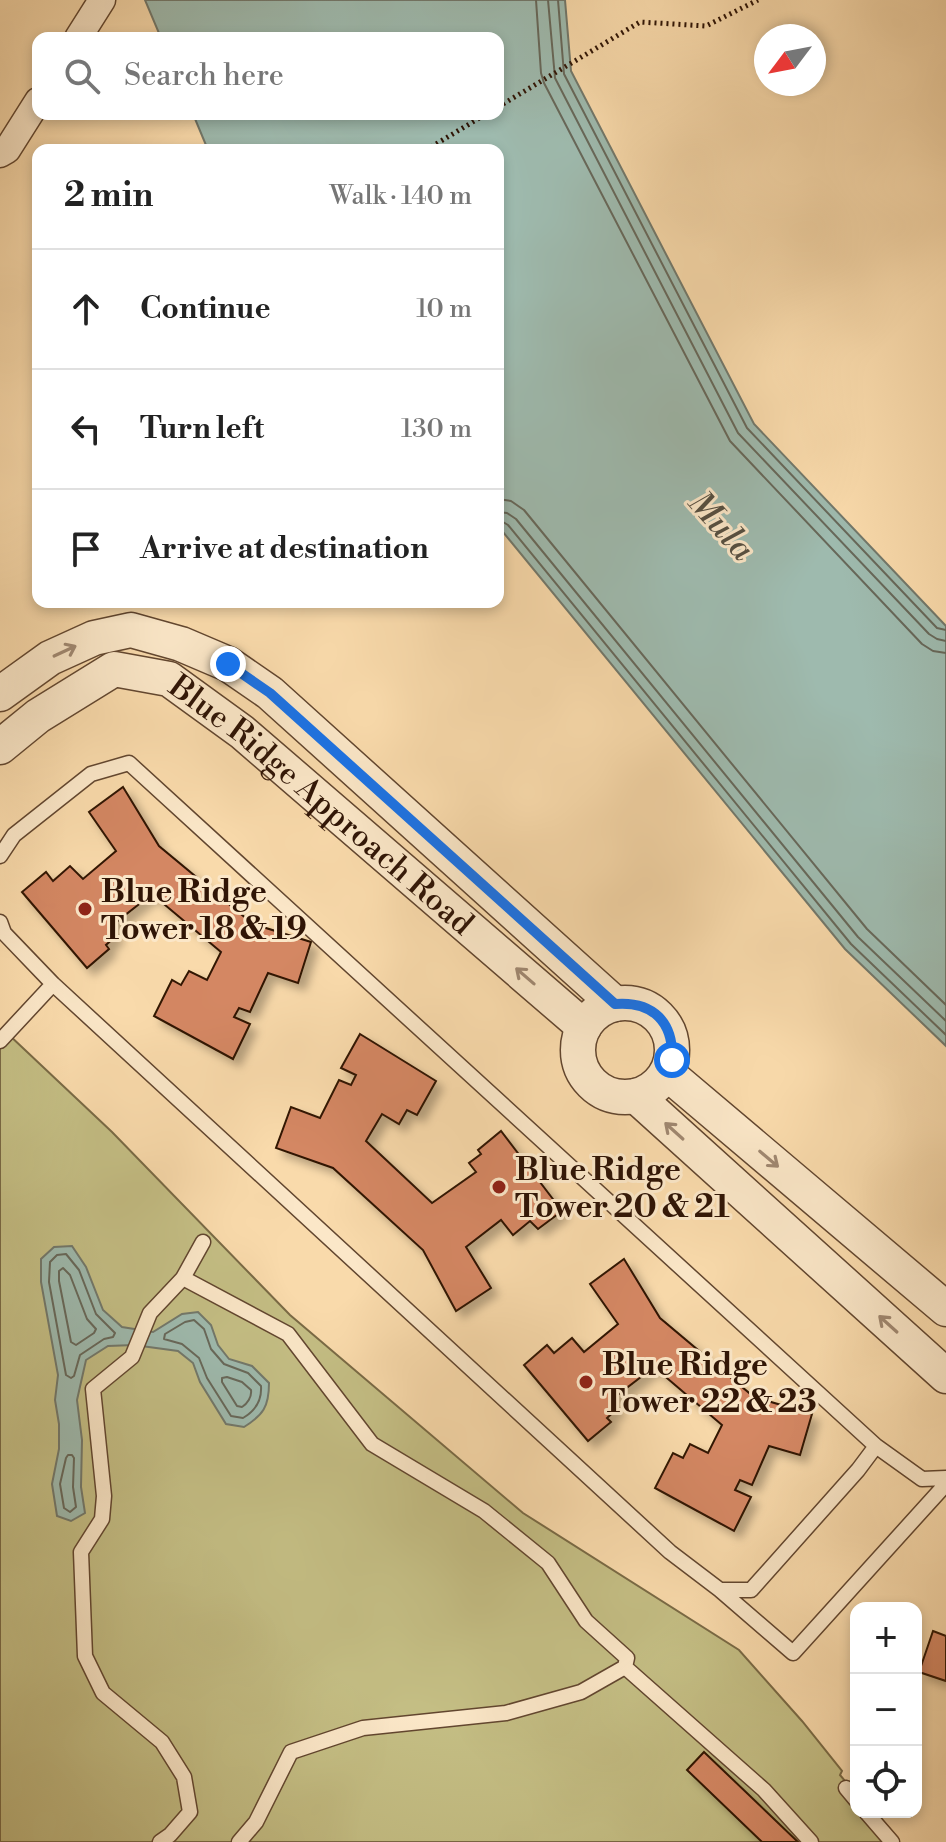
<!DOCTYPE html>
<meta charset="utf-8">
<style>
:root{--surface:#fff;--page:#f6f6f6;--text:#222;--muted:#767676;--line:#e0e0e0}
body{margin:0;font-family:"Libre Bodoni",serif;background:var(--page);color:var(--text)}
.controls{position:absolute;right:24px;bottom:24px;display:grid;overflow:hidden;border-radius:16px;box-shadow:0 4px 12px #0003}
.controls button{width:72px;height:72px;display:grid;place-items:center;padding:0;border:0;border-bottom:2px solid var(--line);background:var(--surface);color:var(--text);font:40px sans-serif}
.compass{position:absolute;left:754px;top:24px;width:72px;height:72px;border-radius:50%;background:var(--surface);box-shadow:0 4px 12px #0003;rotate:238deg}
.stop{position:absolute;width:24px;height:24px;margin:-18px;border:6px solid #1a73e8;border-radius:50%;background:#fff}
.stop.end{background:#1a73e8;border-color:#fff;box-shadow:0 2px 8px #0008}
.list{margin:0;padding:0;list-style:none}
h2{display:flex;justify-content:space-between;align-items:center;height:104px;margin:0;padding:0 32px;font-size:34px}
h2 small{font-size:26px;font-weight:400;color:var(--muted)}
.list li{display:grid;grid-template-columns:52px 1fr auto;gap:24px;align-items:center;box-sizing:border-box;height:120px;padding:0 32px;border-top:2px solid var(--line)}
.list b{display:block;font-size:30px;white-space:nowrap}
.list em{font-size:26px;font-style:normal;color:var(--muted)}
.icon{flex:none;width:44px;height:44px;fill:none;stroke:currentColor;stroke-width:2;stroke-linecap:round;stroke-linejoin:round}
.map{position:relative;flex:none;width:946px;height:1842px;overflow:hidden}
.search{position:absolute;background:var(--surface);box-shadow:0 4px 12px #0003;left:32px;top:32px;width:472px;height:88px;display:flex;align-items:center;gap:20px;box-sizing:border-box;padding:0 28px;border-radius:16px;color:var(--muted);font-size:30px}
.panel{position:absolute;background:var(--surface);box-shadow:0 4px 12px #0003;left:32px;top:144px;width:472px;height:464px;border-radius:16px}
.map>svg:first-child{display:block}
.green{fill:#c4be84;stroke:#7a6a45;stroke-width:2}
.water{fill:#9ebaae;stroke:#72786b;stroke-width:2}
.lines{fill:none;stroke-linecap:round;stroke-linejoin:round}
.shore{stroke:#67685a;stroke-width:2}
.building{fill:#d48764;stroke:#301506;stroke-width:2;filter:url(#shadow)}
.service-casing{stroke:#62462f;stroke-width:17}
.minor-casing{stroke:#62462f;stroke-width:29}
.tertiary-casing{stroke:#62462f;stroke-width:37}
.path{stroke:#301506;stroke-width:5;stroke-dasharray:2 4;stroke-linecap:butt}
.service{stroke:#fbe7c8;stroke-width:14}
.minor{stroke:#fbe7c8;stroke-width:26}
.tertiary{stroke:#fbe7c8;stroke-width:34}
.oneway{stroke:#a08871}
.route{stroke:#1a73e8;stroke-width:10}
.poi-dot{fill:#8f2418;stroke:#fbe7c8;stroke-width:3}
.labels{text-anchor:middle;stroke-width:6;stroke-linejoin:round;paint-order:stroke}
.street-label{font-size:32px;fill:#301506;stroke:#fbe7c8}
.poi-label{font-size:32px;font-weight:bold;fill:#301506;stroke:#fbe7c8;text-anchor:start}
.water-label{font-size:34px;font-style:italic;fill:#564f41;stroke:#fbe7c8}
</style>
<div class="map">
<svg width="946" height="1842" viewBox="0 0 946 1842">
<defs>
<filter id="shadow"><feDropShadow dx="7" dy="7" stdDeviation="4" flood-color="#0004"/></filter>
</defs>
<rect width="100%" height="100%" fill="#f9daab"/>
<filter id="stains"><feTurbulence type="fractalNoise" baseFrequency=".0025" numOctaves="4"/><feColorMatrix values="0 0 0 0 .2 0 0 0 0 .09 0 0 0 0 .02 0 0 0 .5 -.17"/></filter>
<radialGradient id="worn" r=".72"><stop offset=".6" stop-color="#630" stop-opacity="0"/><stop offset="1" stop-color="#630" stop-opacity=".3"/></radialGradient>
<!-- green -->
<path class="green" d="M7 1033 112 1132 290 1315 523 1513 739 1650 802 1721 842 1771 840 1775 856 1794V1812H870L895 1842H0V1041Z"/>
<!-- water -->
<path class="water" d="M145 0H565L571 71 754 424 946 626V1046L845 949 498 526V150H208L193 114H498V38H161Z
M72 1246 86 1267 103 1310 122 1327 153 1332 182 1314 198 1312 211 1325 218 1345 229 1359 252 1366 269 1383C269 1407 263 1415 244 1427L226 1424 200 1382 193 1363 178 1351 134 1345 108 1346 86 1360 77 1400 82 1440 81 1487 85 1513 71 1521 57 1516 52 1484 59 1449V1424L55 1400 58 1375 41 1282V1259L54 1247Z"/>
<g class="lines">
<!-- shore -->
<path class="shore" d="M536 0 541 73 544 83 730 441 922 644 933 651 946 653
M548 0 555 78 738 433 929 634 937 639 946 641
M558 0 564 74 747 428 937 628 946 630
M498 499 511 501 524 510 867 929 946 1005
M498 512 507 513 516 519 858 937 946 1021
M498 522H503L508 525 851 944 946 1035
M66 1254 79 1270 96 1314 115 1333 113 1337 104 1339 80 1355 74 1376 71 1378 66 1375 49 1282 50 1262 57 1255Z
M63 1268 70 1275 87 1319 96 1329 94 1333 76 1345 71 1342 59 1281V1271Z
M194 1320 204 1329 211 1349 224 1364 248 1373 261 1386C262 1401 255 1411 243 1418L231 1416 207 1378 199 1358 182 1344 164 1339 165 1334 185 1322Z
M227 1377 242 1382 251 1390C252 1397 247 1404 242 1407L237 1406 222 1382V1378Z
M68 1455H72L74 1458 73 1487 76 1507 70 1512 64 1508 60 1484 66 1458Z"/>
</g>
<!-- building -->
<path class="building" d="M123 787 159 846 253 924 311 942 298 983 268 973 250 1012 239 1008 234 1017 250 1024 233 1059 154 1016 172 980 181 985 189 971 207 980 221 952 152 894 110 927 117 935 106 945 109 949 87 968 22 892 46 872 53 881 70 866 83 879 116 851 89 812Z
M360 1034 436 1081 417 1115 407 1110 399 1124 382 1114 366 1141 432 1203 476 1172 469 1163 481 1154 478 1150 501 1131 562 1211 538 1229 530 1221 513 1235 501 1220 466 1247 491 1288 456 1311 423 1250 333 1168 276 1148 291 1107 320 1118 339 1080 351 1085 356 1075 341 1068Z
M624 1259 660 1318 754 1397 812 1414 800 1455 769 1446 752 1485 740 1480 735 1490 751 1497 734 1531 655 1488 673 1453 683 1458 690 1444 708 1453 722 1425 654 1367 611 1400 618 1408 607 1418 611 1422 588 1441 524 1365 547 1345 554 1353 572 1338 584 1352 618 1324 590 1284Z
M933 1631 946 1636V1681L919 1672Z
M704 1752 798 1842H762L687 1770Z"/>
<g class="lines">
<defs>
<path id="service" d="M0 856 14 835 91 774 129 763 876 1446 858 1470 751 1590H720L670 1552 53 984 4 933 0 922
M0 1041 53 984
M203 1242 183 1278 288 1334 372 1444 484 1511 548 1563 586 1621 627 1658 625 1667 581 1692 506 1713 363 1728 291 1752 256 1822 239 1842
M876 1446 922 1479 946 1478
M720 1590 793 1653 946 1484
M625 1667 764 1790 811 1842
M846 1788 856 1800
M866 1812 892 1842
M160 1842 170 1835 190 1812 184 1777 162 1742 103 1693 85 1656 81 1552 102 1519 104 1496 93 1389 132 1357 150 1313 183 1278"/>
<path id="minor" d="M78 38 102 0
M0 154 7 150 38 101"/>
<g id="tertiary">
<path d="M0 694 50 658 94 638 131 630 181 644 228 664 270 693 615 1004"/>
<path id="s1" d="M0 747 38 716 114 669 169 679 242 732 584 1027"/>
<circle cx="625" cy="1050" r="47"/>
<path d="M667 1073 946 1309"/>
<path d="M636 1096 946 1376"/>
</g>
</defs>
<!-- service casing -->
<use href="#service" class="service-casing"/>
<!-- minor casing -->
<use href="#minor" class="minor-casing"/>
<!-- tertiary casing -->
<use href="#tertiary" class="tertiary-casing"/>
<!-- path -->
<path class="path" d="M498 107 640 22 706 26 758 0
M426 150 486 114"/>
<!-- service -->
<use href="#service" class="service"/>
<!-- minor -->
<use href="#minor" class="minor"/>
<!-- tertiary -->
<use href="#tertiary" class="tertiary"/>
</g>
<!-- one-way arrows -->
<defs><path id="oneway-shaft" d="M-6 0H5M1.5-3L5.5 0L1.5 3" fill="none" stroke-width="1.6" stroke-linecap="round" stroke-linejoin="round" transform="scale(2)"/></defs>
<g class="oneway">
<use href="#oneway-shaft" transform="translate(65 651) rotate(-25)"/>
<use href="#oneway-shaft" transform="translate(525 976) rotate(-139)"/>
<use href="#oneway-shaft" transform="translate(674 1131) rotate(-138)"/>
<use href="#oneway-shaft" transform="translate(769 1159) rotate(40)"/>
<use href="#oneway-shaft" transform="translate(888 1324) rotate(-138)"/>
</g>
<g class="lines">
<!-- route -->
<path class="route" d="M228 664 270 693 615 1004C653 1001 674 1022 672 1060"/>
</g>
<!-- markers -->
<g class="poi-dot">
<circle cx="85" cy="909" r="8"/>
<circle cx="499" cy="1187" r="8"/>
<circle cx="586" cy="1382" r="8"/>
</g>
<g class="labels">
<!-- street labels -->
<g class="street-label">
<text dy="11" stroke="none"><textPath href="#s1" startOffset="392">Blue Ridge Approach Road</textPath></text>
</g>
<!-- poi labels -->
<g class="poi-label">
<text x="101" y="902">Blue Ridge<tspan x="101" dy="37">Tower 18 &amp; 19</tspan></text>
<text x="515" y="1180">Blue Ridge<tspan x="515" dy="37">Tower 20 &amp; 21</tspan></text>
<text x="602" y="1375">Blue Ridge<tspan x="602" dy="37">Tower 22 &amp; 23</tspan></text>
</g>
<!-- water labels -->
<g class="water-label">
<text transform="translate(722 525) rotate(48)" y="12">Mula</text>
</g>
</g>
<rect width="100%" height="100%" filter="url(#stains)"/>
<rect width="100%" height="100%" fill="url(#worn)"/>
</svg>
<div class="controls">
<button>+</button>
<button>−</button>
<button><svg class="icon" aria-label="locate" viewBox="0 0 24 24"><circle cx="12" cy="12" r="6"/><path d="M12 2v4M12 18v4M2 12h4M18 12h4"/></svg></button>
</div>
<svg class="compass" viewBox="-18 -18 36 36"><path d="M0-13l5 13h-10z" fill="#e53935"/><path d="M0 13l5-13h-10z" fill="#767676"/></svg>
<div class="stop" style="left:672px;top:1060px"></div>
<div class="stop end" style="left:228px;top:664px"></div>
<div class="search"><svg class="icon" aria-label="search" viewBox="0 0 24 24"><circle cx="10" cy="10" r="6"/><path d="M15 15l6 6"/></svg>Search here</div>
<section class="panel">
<h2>2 min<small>Walk · 140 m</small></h2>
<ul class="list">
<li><svg class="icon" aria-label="ahead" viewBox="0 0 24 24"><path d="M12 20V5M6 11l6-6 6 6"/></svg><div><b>Continue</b></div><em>10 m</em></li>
<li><svg class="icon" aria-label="left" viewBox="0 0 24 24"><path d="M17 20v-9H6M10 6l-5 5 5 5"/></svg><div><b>Turn left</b></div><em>130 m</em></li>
<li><svg class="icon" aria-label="arrive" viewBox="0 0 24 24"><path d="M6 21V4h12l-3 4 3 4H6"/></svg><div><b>Arrive at destination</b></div></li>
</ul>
</section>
</div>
